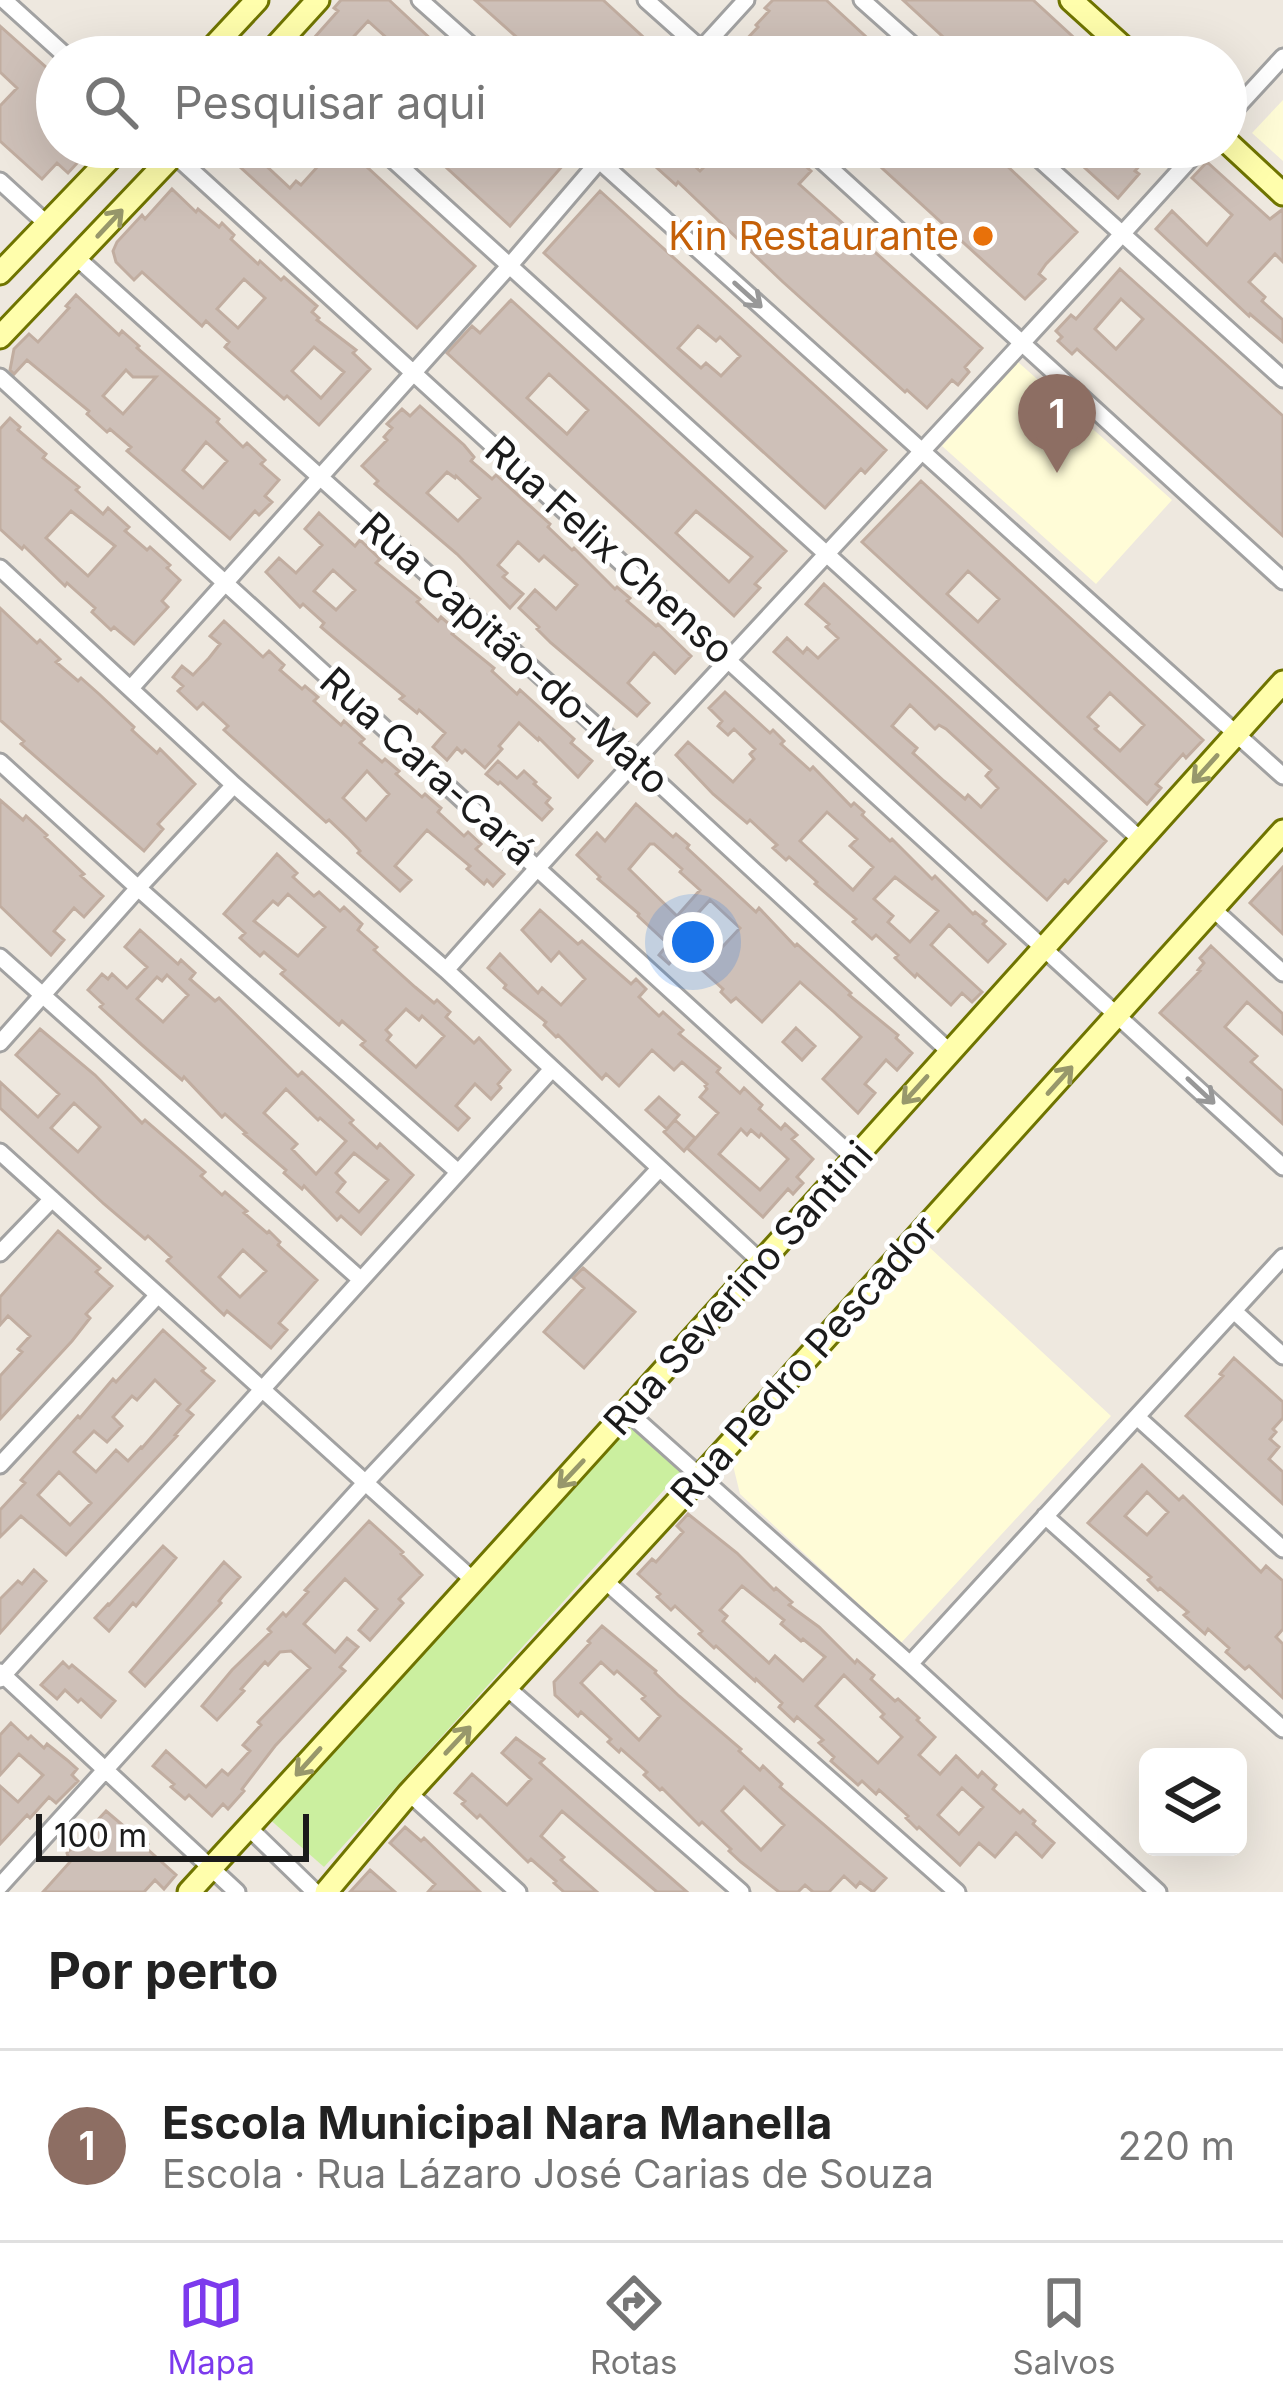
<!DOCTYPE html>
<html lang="pt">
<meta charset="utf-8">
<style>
:root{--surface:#fff;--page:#f2f2f2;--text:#222;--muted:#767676;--line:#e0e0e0;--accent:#7c3aed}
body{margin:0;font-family:Inter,sans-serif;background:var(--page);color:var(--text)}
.controls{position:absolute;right:36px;bottom:36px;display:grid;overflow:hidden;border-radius:18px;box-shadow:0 12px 48px #0002}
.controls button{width:108px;height:108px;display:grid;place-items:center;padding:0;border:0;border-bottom:3px solid var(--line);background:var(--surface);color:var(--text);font:60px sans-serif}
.scale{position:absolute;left:36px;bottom:30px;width:273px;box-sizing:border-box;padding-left:12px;border:6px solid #1b1b1b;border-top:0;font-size:33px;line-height:42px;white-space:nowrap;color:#1b1b1b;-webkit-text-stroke:9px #fff;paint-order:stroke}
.you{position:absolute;left:693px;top:942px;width:42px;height:42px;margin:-30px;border:9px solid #fff;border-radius:50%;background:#1a73e8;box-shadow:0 0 0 18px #1a73e833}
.badge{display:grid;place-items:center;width:78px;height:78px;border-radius:50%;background:var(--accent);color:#fff;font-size:39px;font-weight:700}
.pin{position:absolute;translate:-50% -99px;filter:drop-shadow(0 3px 6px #0008)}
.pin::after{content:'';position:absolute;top:63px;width:42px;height:36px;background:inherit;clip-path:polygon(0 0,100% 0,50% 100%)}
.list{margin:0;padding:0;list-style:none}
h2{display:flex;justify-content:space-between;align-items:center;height:156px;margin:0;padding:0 48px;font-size:51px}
h2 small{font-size:39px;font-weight:400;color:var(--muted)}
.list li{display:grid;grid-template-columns:78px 1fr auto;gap:36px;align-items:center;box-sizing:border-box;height:192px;padding:0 48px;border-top:3px solid var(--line)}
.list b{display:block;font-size:45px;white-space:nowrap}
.list p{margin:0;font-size:39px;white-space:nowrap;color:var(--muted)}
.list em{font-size:39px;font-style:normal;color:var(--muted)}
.icon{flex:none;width:66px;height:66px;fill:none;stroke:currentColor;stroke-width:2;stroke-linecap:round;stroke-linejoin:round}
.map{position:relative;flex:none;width:1283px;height:1892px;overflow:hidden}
.search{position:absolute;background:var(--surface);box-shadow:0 12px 48px #0002;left:36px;right:36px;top:36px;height:132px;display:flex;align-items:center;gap:30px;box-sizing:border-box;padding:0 42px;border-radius:66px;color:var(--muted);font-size:45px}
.sheet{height:348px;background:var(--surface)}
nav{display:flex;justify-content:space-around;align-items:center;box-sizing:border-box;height:168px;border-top:3px solid var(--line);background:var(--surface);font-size:33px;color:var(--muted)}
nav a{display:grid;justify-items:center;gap:6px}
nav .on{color:var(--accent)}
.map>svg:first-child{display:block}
.education{fill:#fffcd7}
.grass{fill:#cbef9f}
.building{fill:#cec0b8;stroke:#c1ada0;stroke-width:3;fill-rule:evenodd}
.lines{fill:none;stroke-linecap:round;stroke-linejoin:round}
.street-casing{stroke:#a2a2a2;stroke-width:21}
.secondary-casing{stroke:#6f7400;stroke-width:27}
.street{stroke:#fff;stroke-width:15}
.secondary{stroke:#fffeac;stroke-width:21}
.oneway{stroke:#98986b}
.oneway2{stroke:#989898}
.food-dot{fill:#e8710a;stroke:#fff;stroke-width:4.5}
.labels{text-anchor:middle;stroke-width:10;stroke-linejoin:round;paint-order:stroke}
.food-label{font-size:39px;fill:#c56008;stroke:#fff;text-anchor:end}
.street-label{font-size:39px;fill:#1b1b1b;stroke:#fff}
</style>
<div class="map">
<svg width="1283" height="1892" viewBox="0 0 1283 1892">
<rect width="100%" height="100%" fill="#eee8df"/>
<!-- education -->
<path class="education" d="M1283 100V161L1252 133Z
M1018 362 1172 500 1096 584 942 446Z
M928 1246 1111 1416 901 1643 740 1494 731 1457Z"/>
<!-- grass -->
<path class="grass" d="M628 1424 681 1471 324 1867 267 1817Z"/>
<!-- building -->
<path class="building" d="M341 0H389L450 57H373L389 40 368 21 345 46 357 57H334L314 38 338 11 334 8Z
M475 0H603L665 57H539Z
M773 0H826L888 57H774L766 50 759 56 744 42 758 27 756 25 769 11 765 8Z
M903 0H1033L1095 57H965Z
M0 26 57 77V147H92L68 173 57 163 42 179 0 141V106L17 88 0 72Z
M218 147H246L290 188 296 181 301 185 320 164 300 147H345L475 266 417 328Z
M424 147H547L565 163 510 226Z
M658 147H671L678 154 679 152 700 171 712 159 714 161 728 147H760L779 165 790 152 811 171 799 184 982 348 965 367 969 372 958 385 952 380 927 408 907 390 905 392 783 282 678 182 676 185 647 159Z
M859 147H917L930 158 940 147H987L1077 232 1046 264 1039 274 1045 279 1025 299Z
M1062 147H1109L1121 156 1130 147H1156L1135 171 1139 174 1118 198Z
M1207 162 1270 219 1283 209V262L1275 254 1249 282 1265 297 1262 301 1283 320V342L1250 314 1249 316 1156 229 1172 211 1207 245 1232 215 1192 178Z
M172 189 196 212 198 209 219 227 222 223 234 235 231 239 258 264 260 261 281 280 284 277 317 306 312 312 319 318 317 320 356 350 353 353 370 369 319 425 287 396 284 399 225 347 229 342 206 321 202 326 142 272 134 280 116 262 113 251 117 242 142 215 145 219ZM244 279 265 298 238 328 217 309ZM314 347 344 372 321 398 292 371Z
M600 191 886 450 865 473 861 469 825 508 544 253ZM698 326 716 341 720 337 740 356 721 376 706 363 701 368 678 348Z
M1120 269 1283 416V536L1077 349 1072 354 1058 341 1062 337 1056 331 1071 315 1076 319ZM1121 299 1143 319 1116 349 1095 329Z
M76 295 119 335 122 331 139 346 137 348 219 419 217 422 243 447 247 443 265 460 261 464 279 480 265 496 272 502 259 515 255 511 230 539 127 451 131 447 110 429 107 432 87 414 89 411 27 360 14 374 10 370 14 349 29 334 38 342 69 308 66 306ZM126 370 133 377H156L123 414 103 396ZM206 442 227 461 203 488 183 470Z
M511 300 786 551 755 584 760 588 734 616 447 353 472 326 480 333ZM549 374 588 410 567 434 527 398ZM696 511 752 557 729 582 676 533Z
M420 406 464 445 474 457 471 461 492 479 496 475 550 524 548 527 572 550 574 548 615 589 617 587 630 598 627 601 656 626 658 624 691 656 675 673 654 653 628 683 649 703 637 716 551 643 537 629 539 627 519 608 535 590 556 609 577 585 544 556 539 561 518 542 498 565 507 573 503 577 523 594 510 608 457 554 375 484 378 481 362 466 387 440 384 437 392 428 387 424 402 409 410 416ZM447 472 455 478 456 476 480 498 458 521 427 493Z
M10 418 20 427 18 430 46 454 43 458 79 487 76 490 103 514 108 508 129 527 125 531 147 550 150 547 170 565 167 568 180 580 162 601 168 607 134 644 114 627 111 630 92 612 95 608 67 583 65 586 24 546 22 549 0 529V429ZM71 511 115 546 88 576 46 538Z
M921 481 1203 740 1186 758 1183 754 1156 784 1161 788 1147 804 862 542ZM968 571 999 599 978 622 947 594ZM1110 693 1144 725 1120 751 1095 729 1098 726 1088 717Z
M319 513 355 546 360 540 380 559 376 563 420 599 417 602 438 621 441 617 456 630 452 634 494 668 492 671 517 694 520 690 574 739 571 743 592 761 578 777 539 738 538 740 519 723 499 746 502 749 485 768 465 750 462 753 457 748 447 760 433 747 445 733 419 710 417 713 400 699 404 696 341 644 321 627 324 623 303 604 300 607 266 572 279 558 296 573 322 545 305 529ZM333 570 355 590 336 610 314 591Z
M824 584 1106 841 1068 883 1065 880 1047 900 774 652 787 638 803 653 807 648 818 658 838 638 826 627 829 624 806 604ZM910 705 935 729 939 725 946 729 991 770 986 776 998 788 981 807 968 795 965 799 944 781 913 753 917 748 892 726Z
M0 608 37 643 40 640 60 659 56 662 78 681 81 678 99 694 134 727 132 730 157 753 160 749 195 784 158 824 163 829 144 851 21 744 24 741 0 720Z
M224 621 263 657 269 651 284 665 280 670 302 689 305 686 318 697 314 701 341 725 344 721 364 739 360 743 382 762 385 759 399 771 396 774 422 797 425 794 441 808 438 812 464 836 468 832 481 844 476 849 504 874 493 886 487 880 484 884 467 869 470 866 427 830 395 866 411 880 400 891 358 853 360 851 349 839 329 820 326 822 224 730 228 726 203 703 197 709 178 691 183 686 173 677 182 666 193 675 209 658 220 644 210 636ZM367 771 389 794 366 820 343 798Z
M725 692 770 733 773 730 784 741 781 744 810 770 813 767 851 806 854 803 864 812 862 815 890 841 892 839 932 879 935 876 973 914 975 912 986 921 983 924 1005 944 988 962 949 925 931 945 982 992 972 1002 962 993 951 1005 917 974 915 977 895 958 898 955 876 935 872 939 853 922 856 919 815 884 817 882 789 857 786 860 773 848 777 845 750 820 747 823 713 794 676 755 688 742 733 782 754 759 750 754 755 749 734 729 728 735 718 726 722 721 709 708ZM827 812 857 839 850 846 873 867 853 890 800 841ZM895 877 938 911 910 942 888 922 893 916 874 899Z
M498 761 517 778 524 771 536 782 534 784 550 798 546 803 552 809 542 820 500 782 498 784 486 774Z
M0 800 23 820 26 816 47 835 45 837 84 874 81 876 103 896 84 917 74 908 54 931 64 940 51 955 0 906Z
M636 804 673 837 676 834 689 845 687 848 756 912 759 908 795 946 797 944 851 993 849 995 898 1035 896 1038 912 1053 897 1070 886 1060 865 1084 875 1093 858 1113 823 1079 861 1037 834 1012 800 982 762 1022 736 998 731 1002 721 992 723 989 681 951 669 964 659 955 668 944 638 916 639 914 598 879 600 877 577 855 597 833 605 841ZM650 844H654L682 869 680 872 700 890 677 916 629 869ZM710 900 740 928 711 959 691 940 699 932 689 923Z
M277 854 297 873 293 877 314 896 319 892 340 911 344 907 362 924 358 930 377 947 374 950 415 987 434 1003 437 1000 450 1012 446 1017 474 1043 479 1038 510 1070 498 1084 501 1088 491 1099 475 1084 456 1106 469 1118 458 1130 361 1045 365 1041 342 1021 339 1025 281 974 285 970 264 952 260 956 240 938 245 933 224 914ZM288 894 325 927 298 956 254 921 273 901 278 905ZM406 1009 419 1020 422 1016 444 1036 416 1067 387 1040 391 1035 386 1030Z
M1283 867V934L1250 903Z
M540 910 578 944 582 941 631 984 636 979 646 989 639 997 659 1016 663 1012 683 1030 679 1034 720 1068 717 1072 740 1093 744 1088 762 1105 759 1109 781 1129 785 1124 797 1135 792 1139 813 1159 797 1177 803 1183 793 1194 788 1189 763 1217 687 1148 718 1113 700 1097 707 1089 705 1086 707 1084 682 1062 674 1070 652 1050 619 1086 606 1074 602 1079 558 1035 556 1037 544 1025 546 1022 504 988 506 985 488 968 500 954 538 993 542 988 561 1005 585 979 559 952 551 961 522 930ZM741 1129 747 1135 751 1130 759 1137 761 1134 788 1159 760 1190 719 1154Z
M140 930 178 964 181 960 195 973 190 979 215 1001 219 998 298 1076 302 1072 353 1120 350 1123 377 1148 380 1144 413 1175 361 1234 341 1216 337 1220 304 1186 302 1189 284 1173 286 1170 244 1134 246 1133 225 1114 222 1117 184 1077 182 1080 142 1045 100 1007 103 1004 88 990 102 974 108 979 112 974 127 988 147 967 125 947ZM167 975 188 995 163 1022 137 999 157 977 162 981ZM286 1089 318 1120 320 1118 346 1141 316 1174 292 1149 297 1144 264 1113ZM354 1153 388 1180 359 1212 337 1192 345 1182 336 1173Z
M1211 946 1283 1014V1034L1247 1002 1225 1027 1257 1056 1251 1062 1283 1091V1124L1160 1013 1200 971 1198 970 1204 963 1200 958Z
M796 1028 815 1046 802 1060 783 1042Z
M40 1029 95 1075 142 1123 145 1120 205 1172 201 1176 222 1195 225 1192 247 1211 244 1213 267 1233 269 1231 280 1242 278 1245 317 1280 279 1323 287 1330 271 1348 227 1311 224 1315 167 1261 171 1257 148 1236 145 1239 104 1204 0 1108V1082L38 1117 59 1094 16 1055ZM74 1103 100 1127 78 1152 51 1128ZM243 1250 266 1271 240 1297 219 1277Z
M659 1097 679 1115 667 1129 646 1110Z
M675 1120 695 1138 684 1151 664 1132Z
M58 1231 100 1268 96 1272 112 1286 86 1314 90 1318 72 1341 0 1419V1376L22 1352 18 1349 30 1336 8 1316 0 1325V1297Z
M583 1268 635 1312 584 1368 544 1332 584 1288 573 1278Z
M163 1330 205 1368 202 1371 214 1381 187 1410 193 1415 175 1435 177 1436 66 1555 21 1516 0 1537V1510L25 1483 21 1480 78 1416 80 1418 113 1379 116 1382ZM155 1380 180 1404 142 1448 141 1447 128 1461 116 1450 96 1472 74 1452 94 1431 107 1442 122 1426 113 1417 132 1396 137 1400ZM59 1472 91 1503 70 1525 38 1495Z
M1234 1358 1283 1402V1418L1273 1429 1276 1432 1270 1439 1279 1447 1269 1459 1283 1472V1504L1186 1416 1223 1376 1220 1374Z
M1142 1465 1179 1500 1183 1496 1261 1572 1266 1566 1283 1581V1629L1276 1637 1283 1644V1698L1249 1666 1245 1669 1226 1652 1229 1648 1208 1629 1205 1634 1184 1615 1188 1612 1160 1588 1158 1590 1148 1580 1151 1577 1088 1523ZM1147 1492 1168 1512 1147 1535 1125 1516Z
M688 1514 737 1553 774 1590 776 1588 792 1602 789 1605 819 1627 855 1663 857 1660 874 1675 871 1679 895 1701 898 1699 919 1718 917 1720 935 1737 919 1755 940 1774 956 1756 978 1777 982 1772 996 1785 993 1789 1020 1813 1023 1810 1035 1821 1033 1824 1054 1843 1042 1857 1016 1833 995 1857 979 1843 960 1865 919 1827 917 1829 906 1818 908 1816 879 1790 876 1794 862 1781 858 1785 831 1761 834 1757 819 1743 823 1740 797 1717 794 1721 779 1707 782 1703 756 1679 755 1681 716 1646 714 1648 699 1634 702 1631 675 1606 671 1610 657 1597 660 1594 638 1574 652 1559 656 1562 683 1532 677 1526ZM742 1586 784 1620 781 1624 801 1641 803 1639 825 1657 803 1681 775 1656 769 1663 723 1621 727 1616 720 1610ZM844 1675 884 1714 881 1717 902 1737 878 1763 816 1706ZM962 1788 983 1807 959 1834 938 1815Z
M369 1521 403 1552 401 1554 422 1575 399 1599 403 1603 370 1640 359 1630 377 1609 345 1579 304 1624 335 1652 347 1638 358 1647 340 1667 345 1671 275 1746 242 1789 244 1791 228 1809 223 1804 212 1816 189 1795 185 1799 171 1787 174 1784 153 1766 166 1751 206 1787 222 1770 228 1775 250 1751 243 1745 261 1725 258 1722 310 1668 291 1651 280 1652 268 1665 265 1662 241 1689 244 1691 217 1720 202 1706 232 1670 271 1632 268 1629 283 1613 286 1616 308 1592 305 1590Z
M163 1546 176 1558 136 1606 133 1603 109 1631 95 1618 108 1604 109 1605Z
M224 1562 240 1577 223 1596 219 1601 221 1603 145 1686 130 1672Z
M34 1570 46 1581 0 1633V1599L18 1581 22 1584Z
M602 1626 656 1671 655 1673 679 1696 741 1749 739 1751 760 1770 763 1766 782 1784 780 1787 886 1878 873 1892 860 1882 856 1887 844 1876 829 1892H813L805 1885 798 1892H779L741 1862 729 1851 731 1849 702 1822 699 1825 662 1788 660 1790 644 1775 647 1772 621 1749 619 1752 608 1742 611 1739 581 1712 578 1716 555 1695 554 1682 590 1643 588 1641ZM601 1662 614 1674 617 1671 645 1696 642 1699 660 1716 639 1740 581 1683ZM744 1787 784 1825 761 1850 722 1811Z
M63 1662 69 1668 72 1665 115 1701 101 1717 81 1699 78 1702 65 1690 57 1699 41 1685Z
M11 1723 28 1739 31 1736 44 1748 47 1744 67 1760 77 1769 72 1775 78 1781 56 1803 49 1797 30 1818 27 1815 0 1844V1786L18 1802 43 1775 19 1754 0 1775V1735Z
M516 1738 544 1759 540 1763 687 1892H657L562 1811 541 1836 564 1857 561 1860 597 1892H564L554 1883 556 1881 531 1859 528 1862 480 1815 477 1818 462 1804 465 1801 455 1793 472 1774 507 1805 531 1779 502 1753Z
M106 1811 133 1834 135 1831 148 1844 145 1847 176 1875 164 1889 155 1880 144 1892H43L70 1862 67 1853Z
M405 1827 421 1841 424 1838 480 1892H428L435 1884 390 1843Z
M370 1870 395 1892H350Z"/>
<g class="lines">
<defs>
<path id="street" d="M4 0 67 57
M420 0 484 57
M646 0 710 57
M862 0 926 57
M694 57 746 0
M1226 119 1283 57
M166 147 1283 1167
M379 147 1141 840
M584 147 1283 776
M807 147 1283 581
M1026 147 1283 379
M0 181 47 224
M77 258 635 761 950 1052
M0 377 854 1158
M0 568 234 785 446 970 760 1261
M131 688 511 264 611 147
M0 762 138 888 457 1171
M1213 909 1283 973
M0 957 360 1279
M446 970C693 692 952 424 1201 147
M0 1043 138 888 234 785
M0 1152 473 1580
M0 1253 52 1199
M1234 1311 1283 1356
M628 1412 910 1664 1158 1892
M1137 1417 1283 1549
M0 1465 158 1295
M1045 1516 1283 1729
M604 1580 957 1892
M910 1664 1283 1257
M0 1672 237 1892
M0 1679 552 1069
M506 1687 741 1892
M409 1793 518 1892
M249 1828 315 1892
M0 1886 365 1483 659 1169"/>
<path id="secondary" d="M1071 0 1134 57
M204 57 257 0
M266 57 318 0
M1226 141 1283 194
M0 273 121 147
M0 337 181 147
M189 1892C557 1492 919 1086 1283 682
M326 1892 409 1793 700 1477 1283 831"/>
</defs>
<!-- street casing -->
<use href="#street" class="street-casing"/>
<!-- secondary casing -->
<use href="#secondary" class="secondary-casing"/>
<!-- street -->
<use href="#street" class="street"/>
<!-- secondary -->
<use href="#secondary" class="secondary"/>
</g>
<!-- one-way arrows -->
<defs><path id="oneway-shaft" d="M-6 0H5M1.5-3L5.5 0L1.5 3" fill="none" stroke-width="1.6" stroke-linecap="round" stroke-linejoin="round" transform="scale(3)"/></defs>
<g class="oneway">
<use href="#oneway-shaft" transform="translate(110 223) rotate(-47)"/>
<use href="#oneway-shaft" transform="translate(1205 769) rotate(132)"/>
<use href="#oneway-shaft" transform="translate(1060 1080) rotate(-48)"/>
<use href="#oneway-shaft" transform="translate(915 1090) rotate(132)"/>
<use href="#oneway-shaft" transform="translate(571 1474) rotate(133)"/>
<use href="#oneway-shaft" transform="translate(458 1740) rotate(-47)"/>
<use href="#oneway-shaft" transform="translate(308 1762) rotate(132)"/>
</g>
<g class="oneway2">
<use href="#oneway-shaft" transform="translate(748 295) rotate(42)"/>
<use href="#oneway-shaft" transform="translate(1201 1091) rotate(43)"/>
</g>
<!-- markers -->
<circle class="food-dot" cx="983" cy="236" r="12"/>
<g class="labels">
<!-- food labels -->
<g class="food-label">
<text x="959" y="250">Kin Restaurante</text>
</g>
<!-- street labels -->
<g class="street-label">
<text transform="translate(610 550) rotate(42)" y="14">Rua Felix Chenso</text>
<text transform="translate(515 653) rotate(42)" y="14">Rua Capitão-do-Mato</text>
<text transform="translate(428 766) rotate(42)" y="14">Rua Cara-Cará</text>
<text transform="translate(738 1288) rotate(-48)" y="14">Rua Severino Santini</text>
<text transform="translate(804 1361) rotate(-48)" y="14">Rua Pedro Pescador</text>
</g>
</g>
</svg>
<div class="controls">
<button><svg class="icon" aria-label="layers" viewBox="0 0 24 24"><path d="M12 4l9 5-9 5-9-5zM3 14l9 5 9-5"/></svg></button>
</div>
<div class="scale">100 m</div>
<div class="you"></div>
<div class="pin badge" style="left:1057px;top:473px;background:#8d6e63">1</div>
<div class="search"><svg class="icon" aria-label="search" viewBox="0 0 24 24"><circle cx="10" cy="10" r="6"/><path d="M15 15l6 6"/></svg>Pesquisar aqui</div>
</div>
<section class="sheet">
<h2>Por perto<small></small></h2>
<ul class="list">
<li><span class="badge" style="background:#8d6e63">1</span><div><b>Escola Municipal Nara Manella</b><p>Escola · Rua Lázaro José Carias de Souza</p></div><em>220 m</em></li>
</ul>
</section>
<nav>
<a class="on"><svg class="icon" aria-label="map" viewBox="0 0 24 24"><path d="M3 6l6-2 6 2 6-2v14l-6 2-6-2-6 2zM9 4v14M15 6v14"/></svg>Mapa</a>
<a><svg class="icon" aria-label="directions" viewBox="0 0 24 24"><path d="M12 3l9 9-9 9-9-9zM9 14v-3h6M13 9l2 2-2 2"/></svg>Rotas</a>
<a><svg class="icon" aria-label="saved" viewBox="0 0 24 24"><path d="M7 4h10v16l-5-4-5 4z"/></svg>Salvos</a>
</nav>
